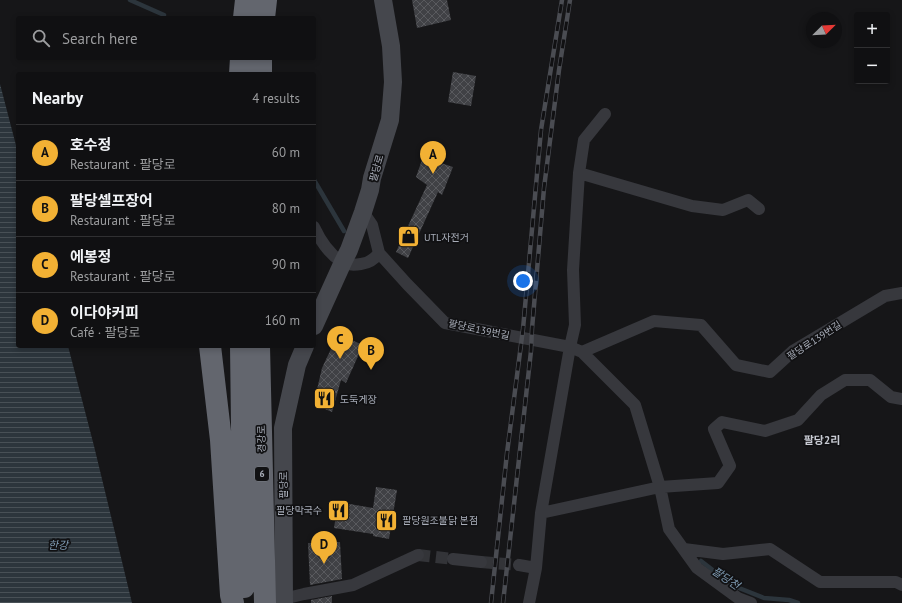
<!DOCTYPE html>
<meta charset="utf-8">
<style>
:root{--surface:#101012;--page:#1e1e20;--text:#f1f3f6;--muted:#9c9d9f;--line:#303032;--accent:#f2b134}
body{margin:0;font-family:"PT Sans","Noto Sans KR",sans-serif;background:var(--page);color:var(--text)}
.controls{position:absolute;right:12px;top:12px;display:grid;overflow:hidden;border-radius:4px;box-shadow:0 2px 6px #0003}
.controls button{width:36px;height:36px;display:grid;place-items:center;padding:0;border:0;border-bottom:1px solid var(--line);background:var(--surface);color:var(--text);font:20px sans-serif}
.compass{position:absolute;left:806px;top:12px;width:36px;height:36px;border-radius:50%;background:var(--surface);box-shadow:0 2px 6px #0003;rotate:66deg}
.you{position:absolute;left:523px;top:281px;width:14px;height:14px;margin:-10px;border:3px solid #fff;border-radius:50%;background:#1a73e8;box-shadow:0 0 0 6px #1a73e833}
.badge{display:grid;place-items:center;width:26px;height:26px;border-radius:50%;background:var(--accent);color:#111;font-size:13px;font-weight:700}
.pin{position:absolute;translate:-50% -33px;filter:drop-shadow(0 1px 2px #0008)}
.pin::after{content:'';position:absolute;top:21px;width:14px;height:12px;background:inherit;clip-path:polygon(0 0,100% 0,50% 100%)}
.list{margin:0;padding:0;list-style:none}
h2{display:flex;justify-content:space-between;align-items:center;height:52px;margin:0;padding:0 16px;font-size:17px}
h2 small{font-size:13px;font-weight:400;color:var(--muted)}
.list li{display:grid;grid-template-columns:26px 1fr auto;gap:12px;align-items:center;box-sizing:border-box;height:56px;padding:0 16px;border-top:1px solid var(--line)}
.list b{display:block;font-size:15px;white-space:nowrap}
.list p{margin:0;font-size:13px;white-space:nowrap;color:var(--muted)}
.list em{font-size:13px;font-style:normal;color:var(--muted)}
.icon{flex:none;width:22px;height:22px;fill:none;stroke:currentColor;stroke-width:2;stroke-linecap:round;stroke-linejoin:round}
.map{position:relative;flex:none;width:902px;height:603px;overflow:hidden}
.search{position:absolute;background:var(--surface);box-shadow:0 2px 6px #0003;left:16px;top:16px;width:300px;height:44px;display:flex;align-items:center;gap:10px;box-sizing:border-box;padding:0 14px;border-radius:4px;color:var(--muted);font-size:15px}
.panel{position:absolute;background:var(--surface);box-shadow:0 2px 6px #0003;left:16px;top:72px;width:300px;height:276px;border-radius:4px}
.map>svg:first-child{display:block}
.water{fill:url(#water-rules)}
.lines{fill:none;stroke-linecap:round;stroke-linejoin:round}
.stream{stroke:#2c353c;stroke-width:4.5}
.building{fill:url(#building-cross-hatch)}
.street-tunnel{stroke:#333438;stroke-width:12;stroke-dasharray:12 6;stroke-linecap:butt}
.street{stroke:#37383d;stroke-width:12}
.secondary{stroke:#45474d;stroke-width:18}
.highway{stroke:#63666e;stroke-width:22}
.rail-casing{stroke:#4a4c52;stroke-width:4.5}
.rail{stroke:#111113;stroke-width:3;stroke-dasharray:9;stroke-linecap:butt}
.labels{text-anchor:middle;stroke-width:3.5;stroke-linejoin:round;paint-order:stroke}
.shield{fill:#111113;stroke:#7b7e86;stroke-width:1}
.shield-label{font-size:9px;font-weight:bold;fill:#a8adb8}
.street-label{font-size:10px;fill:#a8adb8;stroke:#111113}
.poi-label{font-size:10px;fill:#a8adb8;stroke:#111113;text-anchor:start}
.neighbourhood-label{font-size:11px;font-weight:bold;fill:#c9ccd4;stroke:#111113}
.water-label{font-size:11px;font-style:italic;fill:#7f9bb3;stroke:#111113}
</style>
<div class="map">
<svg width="902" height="603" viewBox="0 0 902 603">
<defs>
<pattern id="water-rules" width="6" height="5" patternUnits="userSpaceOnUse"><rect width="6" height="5" fill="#2c353c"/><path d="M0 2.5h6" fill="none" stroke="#485056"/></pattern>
<pattern id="building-cross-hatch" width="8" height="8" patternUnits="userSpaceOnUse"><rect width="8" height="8" fill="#404145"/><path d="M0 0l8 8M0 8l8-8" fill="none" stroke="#595a5e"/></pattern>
</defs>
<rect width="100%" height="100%" fill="#161618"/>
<!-- water -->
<path class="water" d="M0 84 18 153V346H68L94 446 132 603H0Z"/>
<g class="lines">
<!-- stream -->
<path class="stream" d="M130 0 164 15
M314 180 344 231
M701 561 727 581 739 588 764 598 789 600 798 603"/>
</g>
<!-- building -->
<path class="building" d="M412 0H447L451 20 417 28Z
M453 72 476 76 471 106 448 102Z
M423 157 453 167 442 195 438 192 408 258 396 252 427 185 416 177Z
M338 334 363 345 346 383 341 380 332 412 320 407 315 398 322 368Z
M376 487 397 490 389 539 373 536V534L334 528 338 502 373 508Z
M340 542 342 579 310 585 308 543Z
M332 596V603H311V600Z"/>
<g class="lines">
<!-- street-tunnel -->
<path class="street-tunnel" d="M418 555 453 559
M481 562 519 565"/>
<!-- street -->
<path class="street" d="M579 173 692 206 723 210 748 200 759 209
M314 227C320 240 329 254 342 262 347 265 355 265 361 264 369 263 374 260 379 253L372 225 363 212
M379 253 407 284 445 323 570 347 582 352 635 405 660 487 669 529 697 568 738 598 751 603
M582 352 654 321 701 325 736 365 770 372 793 351 885 296 902 293
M541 513 660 487 718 483 730 466 714 429 722 422 765 431 798 420 821 395 845 380H870L891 397 902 399
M684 549 723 554 770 549 820 582H896L902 585
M453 559 481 562
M519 565 536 568
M283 599 304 594 353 585 418 555
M529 603 536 568 541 513 570 347 575 325 573 270 579 173 584 140 605 114"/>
<!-- secondary -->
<path class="secondary" d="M314 326 343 262 349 250 363 212 370 190 372 178 390 120 393 82 391 46 383 0
M284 603 283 428 297 365 305 346"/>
<!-- highway -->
<path class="highway" d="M244 18 246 0
M264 18 266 0
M240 74 241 58
M261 74V58
M210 346 221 440 231 595 233 603
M241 346 244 587
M259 346 265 603"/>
<defs>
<path id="rail" d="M491 603 507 453 523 329 541 130 562 0
M503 603 531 351 532 329 544 188 559 70 570 0"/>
</defs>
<!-- rail casing -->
<use href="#rail" class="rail-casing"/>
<!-- rail -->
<use href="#rail" class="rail"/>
</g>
<!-- icons -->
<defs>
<symbol id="shop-square" viewBox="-11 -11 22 22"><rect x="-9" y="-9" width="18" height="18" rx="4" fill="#f2b134" stroke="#111113"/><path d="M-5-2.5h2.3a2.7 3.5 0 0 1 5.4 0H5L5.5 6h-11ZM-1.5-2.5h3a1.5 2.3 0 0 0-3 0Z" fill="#111"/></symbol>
<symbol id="restaurant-square" viewBox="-11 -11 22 22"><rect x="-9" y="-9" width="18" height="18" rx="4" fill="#f2b134" stroke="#111113"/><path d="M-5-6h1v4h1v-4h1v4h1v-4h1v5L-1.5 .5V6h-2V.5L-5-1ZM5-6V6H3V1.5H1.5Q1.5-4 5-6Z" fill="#111"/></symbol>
</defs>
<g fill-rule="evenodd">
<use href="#shop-square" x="396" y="224" width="25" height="25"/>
<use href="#restaurant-square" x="312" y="386" width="25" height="25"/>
<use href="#restaurant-square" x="326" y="498" width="25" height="25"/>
<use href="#restaurant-square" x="374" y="508" width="25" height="25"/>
</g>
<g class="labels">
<!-- shield labels -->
<rect class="shield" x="255" y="467" width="14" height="14" rx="3"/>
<g class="shield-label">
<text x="262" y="477">6</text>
</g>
<!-- street labels -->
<g class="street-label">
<text transform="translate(376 168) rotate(-74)" y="4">팔당로</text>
<text transform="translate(479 329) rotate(12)" y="4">팔당로139번길</text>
<text transform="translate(814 340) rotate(-33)" y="4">팔당로139번길</text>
<text transform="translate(261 439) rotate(-91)" y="4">경강로</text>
<text transform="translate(283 485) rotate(-90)" y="4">팔당로</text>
</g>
<!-- poi labels -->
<g class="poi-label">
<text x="424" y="241">UTL자전거</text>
<text x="340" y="403">도둑게장</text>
<text x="322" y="514" text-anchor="end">팔당막국수</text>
<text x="402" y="524">팔당원조불닭 본점</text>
</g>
<!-- neighbourhood labels -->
<g class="neighbourhood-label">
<text x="822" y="444">팔당2리</text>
</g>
<!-- water labels -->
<g class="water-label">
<text x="58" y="549">한강</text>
<text transform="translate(726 578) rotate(34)" y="4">팔당천</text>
</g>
</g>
</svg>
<div class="controls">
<button>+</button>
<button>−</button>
</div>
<svg class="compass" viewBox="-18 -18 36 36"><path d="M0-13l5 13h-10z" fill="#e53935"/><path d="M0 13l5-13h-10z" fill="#9c9d9f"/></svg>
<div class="you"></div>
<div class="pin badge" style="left:433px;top:174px">A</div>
<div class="pin badge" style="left:371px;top:370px">B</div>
<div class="pin badge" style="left:340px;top:359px">C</div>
<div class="pin badge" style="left:324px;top:564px">D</div>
<div class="search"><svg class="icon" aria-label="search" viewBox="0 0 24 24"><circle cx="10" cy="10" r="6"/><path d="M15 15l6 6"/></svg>Search here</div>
<section class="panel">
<h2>Nearby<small>4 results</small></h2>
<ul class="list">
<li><span class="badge">A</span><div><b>호수정</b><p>Restaurant · 팔당로</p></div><em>60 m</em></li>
<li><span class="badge">B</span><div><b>팔당셀프장어</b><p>Restaurant · 팔당로</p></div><em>80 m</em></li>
<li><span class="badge">C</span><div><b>에봉정</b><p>Restaurant · 팔당로</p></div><em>90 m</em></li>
<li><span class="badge">D</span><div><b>이다야커피</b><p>Café · 팔당로</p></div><em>160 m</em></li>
</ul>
</section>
</div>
